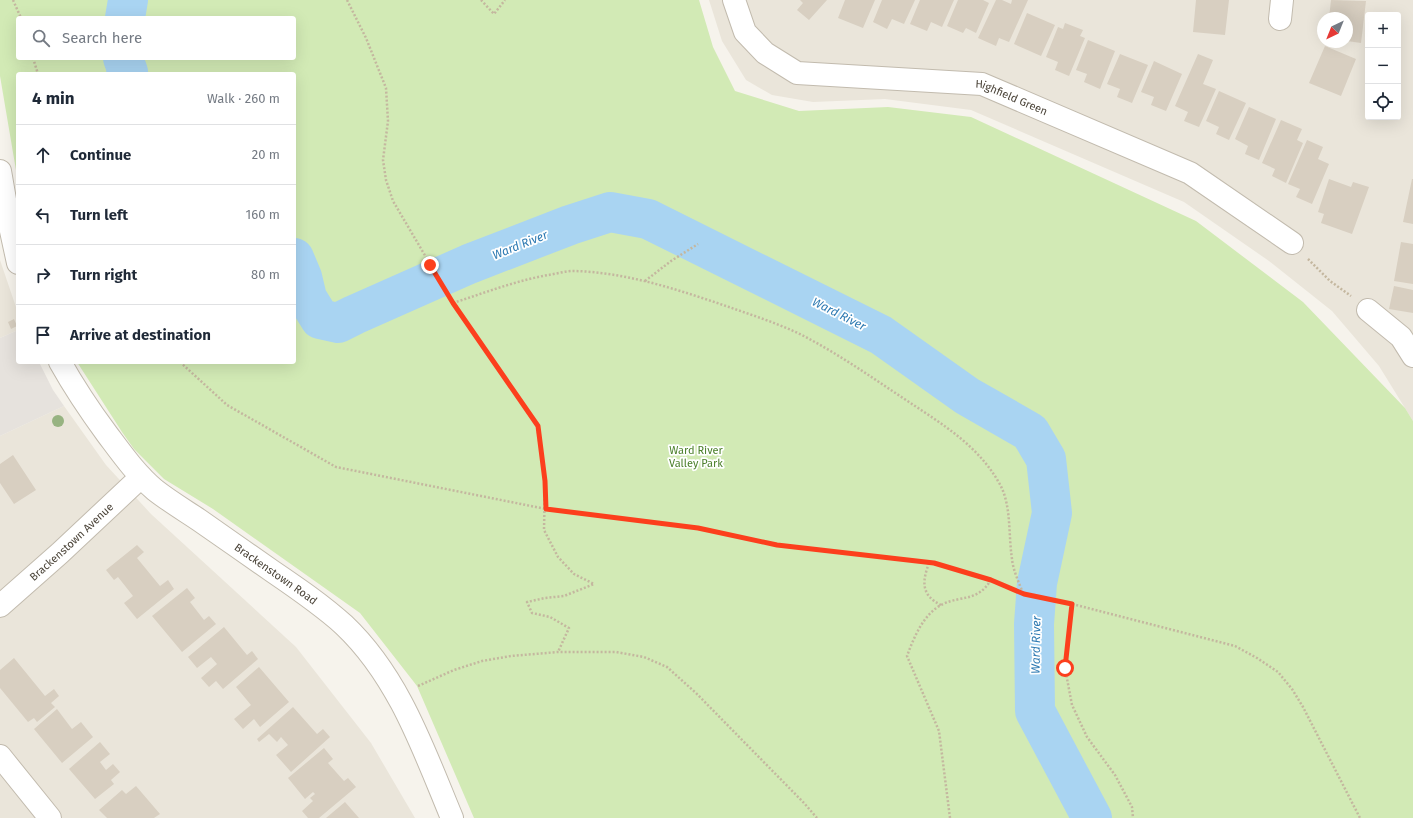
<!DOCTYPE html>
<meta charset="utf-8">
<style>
:root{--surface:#fff;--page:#f6f6f7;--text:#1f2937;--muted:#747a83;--line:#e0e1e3}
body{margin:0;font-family:"Fira Sans",sans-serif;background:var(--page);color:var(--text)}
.controls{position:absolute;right:12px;top:12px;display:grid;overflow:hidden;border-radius:4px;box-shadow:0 4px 16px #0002}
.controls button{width:36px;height:36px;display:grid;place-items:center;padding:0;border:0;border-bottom:1px solid var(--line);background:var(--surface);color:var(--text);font:20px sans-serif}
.compass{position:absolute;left:1317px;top:12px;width:36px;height:36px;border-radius:50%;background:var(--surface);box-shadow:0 4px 16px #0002;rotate:223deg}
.stop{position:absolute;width:12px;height:12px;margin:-9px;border:3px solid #fc3f1d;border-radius:50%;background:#fff}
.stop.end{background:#fc3f1d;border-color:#fff;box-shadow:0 1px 4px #0008}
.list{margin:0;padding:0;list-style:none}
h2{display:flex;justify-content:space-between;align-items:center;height:52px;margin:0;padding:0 16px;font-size:17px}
h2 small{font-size:13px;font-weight:400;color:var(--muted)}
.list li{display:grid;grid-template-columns:26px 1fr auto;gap:12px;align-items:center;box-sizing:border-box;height:60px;padding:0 16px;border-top:1px solid var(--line)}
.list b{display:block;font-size:15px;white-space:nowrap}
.list em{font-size:13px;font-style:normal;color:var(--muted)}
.icon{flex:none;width:22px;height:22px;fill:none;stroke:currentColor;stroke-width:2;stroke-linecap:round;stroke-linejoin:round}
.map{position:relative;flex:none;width:1413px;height:818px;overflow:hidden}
.search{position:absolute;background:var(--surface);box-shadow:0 4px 16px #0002;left:16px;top:16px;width:280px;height:44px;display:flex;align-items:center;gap:10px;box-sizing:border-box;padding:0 14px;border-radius:4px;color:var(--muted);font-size:15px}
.panel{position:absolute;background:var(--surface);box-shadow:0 4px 16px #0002;left:16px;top:72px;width:280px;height:292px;border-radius:4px}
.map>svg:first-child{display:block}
.residential{fill:#eae5da;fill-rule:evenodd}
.industrial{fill:#e6e2dd}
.green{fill:#d2eab5;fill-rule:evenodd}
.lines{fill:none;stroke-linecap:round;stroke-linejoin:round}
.river{stroke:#a9d4f2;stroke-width:40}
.building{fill:#d8cfc1}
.minor-casing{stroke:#c2bbae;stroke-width:24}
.tertiary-casing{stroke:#c2bbae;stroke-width:24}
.path{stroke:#c4b79f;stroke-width:2.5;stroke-dasharray:2 2;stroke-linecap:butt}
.minor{stroke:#fff;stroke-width:22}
.tertiary{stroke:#fff;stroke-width:22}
.tree{fill:#97b381}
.route{stroke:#fc3f1d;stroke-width:5}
.labels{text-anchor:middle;stroke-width:3.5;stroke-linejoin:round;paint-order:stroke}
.street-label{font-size:11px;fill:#4b4439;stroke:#fff}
.park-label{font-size:11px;fill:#4a7f2a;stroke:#fff}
.water-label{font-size:12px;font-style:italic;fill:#2e7ab2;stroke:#fff}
</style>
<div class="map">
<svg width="1413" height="818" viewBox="0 0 1413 818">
<rect width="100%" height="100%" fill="#f6f3ec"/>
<!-- residential -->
<path class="residential" d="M709 0H1413V421L1379 366 1332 311 1269 261 1184 202 971 110 885 99 813 102 772 95 746 80 722 41ZM1368 15H1398V117H1368ZM1323 18H1347V42H1323Z
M0 260 18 313V330L0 338Z
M64 406 106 465 151 514 296 647 371 743 415 818H0V436Z"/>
<!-- industrial -->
<path class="industrial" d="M18 330V362H39L53 390 64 406 0 436V338Z"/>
<!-- green -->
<path class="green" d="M0 0H699L713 47 735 91 799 111 888 107 971 117 1196 221 1303 302 1405 408 1413 421V818H474L417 686 360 613 213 509 164 479 134 449 122 432 77 362H294V74H18V182L0 76ZM18 18H294V58H18Z"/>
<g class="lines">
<!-- river -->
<path class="river" d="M125 18 128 0
M123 58 128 72 126 74
M294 258 302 277 307 298 320 319 338 323 354 315 469 264 570 225 610 212 648 219 881 335 967 396 1030 432 1046 459 1052 513 1037 583 1034 624 1035 711 1092 818"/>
</g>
<!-- building -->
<path class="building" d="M800 0H827L809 20 797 10 803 3Z
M845 0H875L863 28 838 18Z
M882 0H915L904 24 892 19 887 29 873 22Z
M920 0H954L942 27 931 22 927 31 910 24Z
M958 0H983L989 3 976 33 966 28 963 33 947 26Z
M996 0H1002L1011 4 1012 0H1028L1009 42 999 38 996 46 978 38Z
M1196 0H1229L1225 35 1193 32Z
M1331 0 1366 1 1361 43 1347 41V18H1329Z
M1027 13 1055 25 1041 56 1014 44Z
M1065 23 1083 30 1080 36 1085 38 1069 76 1055 70 1058 62 1046 57 1058 27 1063 29Z
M1088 40 1115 51 1100 89 1084 82 1087 74 1076 70Z
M1325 46 1356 59 1341 96 1309 83Z
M1120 54 1148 65 1132 103 1117 97 1120 89 1107 84Z
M1198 54 1213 60 1203 84 1216 89 1199 127 1184 121 1188 112 1175 106Z
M1154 61 1182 74 1166 111 1151 105 1154 97 1141 92Z
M1219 91 1246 103 1229 140 1216 134 1219 127 1206 121Z
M1249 107 1276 119 1259 160 1245 154 1248 146 1235 139Z
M1281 120 1302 129 1297 140 1303 143 1286 183 1272 176 1275 169 1262 163Z
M1307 140 1323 147 1318 159 1329 164 1312 204 1296 197 1300 189 1288 184Z
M1329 179 1351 187 1353 182 1369 187 1352 234 1321 223 1324 214 1318 212Z
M1412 179H1413V224L1403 222Z
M1401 242 1413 244V284L1394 281Z
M1394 286 1413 290V313L1389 309Z
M14 319 17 326 11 329 8 322Z
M13 455 36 490 14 504 0 483V464Z
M137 545 144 552 137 558 160 586 168 580 174 589 137 619 124 603 133 596 118 577 114 580 106 570Z
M187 588 195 598 190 602 204 620 209 616 216 624 182 652 152 616Z
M224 627 247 655 252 651 258 659 223 689 216 681 209 687 201 678 217 664 211 657 197 668 188 657Z
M14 658 45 696 54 689 59 696 51 703 55 707 37 722 34 718 28 722 0 688V670Z
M259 667 289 702 260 727 254 719 243 729 234 719 251 705 236 687Z
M293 707 317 734 323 729 330 737 291 772 276 755 288 745 281 737 277 742 269 734 259 742 257 739Z
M57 709 72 729 81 722 93 737 62 763 34 729Z
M100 742 110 754 100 762 106 770 113 764 120 772 111 780 114 784 95 799 69 769Z
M324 748 333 759 328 763 344 781 348 778 356 787 319 818H308L302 811 313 801 310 798 315 794 313 792 305 799 288 778Z
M136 786 160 814 154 818H107L99 810 122 790 126 794Z
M345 802 359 818H326Z"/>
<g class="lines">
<defs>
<g id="minor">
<path id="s1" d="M734 0 745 32 765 53 797 73 982 84 1190 173 1292 243"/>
<path d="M1280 19 1282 0"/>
<path d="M1368 310 1401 337 1413 356"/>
<path id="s2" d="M0 606 60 553 141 477"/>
<path d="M0 756 50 818"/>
</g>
<g id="tertiary">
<path d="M0 171 8 217 18 263"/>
<path id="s3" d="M60 362C74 387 90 411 107 434 122 454 136 474 155 490 169 501 184 510 199 520 223 537 248 554 272 571 297 588 322 605 344 625 399 677 424 751 452 818"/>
</g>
</defs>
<!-- minor casing -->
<use href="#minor" class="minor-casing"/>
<!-- tertiary casing -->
<use href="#tertiary" class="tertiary-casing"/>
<!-- path -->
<path class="path" d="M13 0 21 18
M347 0 366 38 386 88 388 121 383 160 386 180 393 201 453 303 537 426 545 481 544 530 558 557 574 574 594 584 564 596 545 598 527 602 532 613 550 617 569 628 558 652
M481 0 494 14 505 0
M33 58 38 74
M1308 259 1330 281 1351 296
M645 281 671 261 698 244
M453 303C484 293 515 281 548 275 556 274 565 271 573 271 626 272 679 290 729 307 757 317 787 326 813 341 846 359 877 381 909 402 942 424 977 445 998 481 1012 503 1008 533 1012 559 1013 570 1019 583 1023 593
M180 362 227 405 336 467 546 509 699 528 777 545 934 563 991 580 1023 594 1072 604 1235 646 1257 658 1278 672 1292 689 1303 707 1360 818
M929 563C922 582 921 595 941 605
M1072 604 1065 668 1072 705 1087 737 1115 775 1132 807 1133 818
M418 686 454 670 482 661 511 656 558 652H616L644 657 667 667 696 693 804 803 817 818
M950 818 939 731 907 656C914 637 924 613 943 604 963 595 977 602 991 580"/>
<!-- minor -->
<use href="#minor" class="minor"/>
<!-- tertiary -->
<use href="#tertiary" class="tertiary"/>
</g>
<!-- trees -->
<circle class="tree" cx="58" cy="421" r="6"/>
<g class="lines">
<!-- route -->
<path class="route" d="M430 265 453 303 538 426 545 481 546 509 698 528 777 545 934 563 991 580 1024 594 1072 604 1065 668"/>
</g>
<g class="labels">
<!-- street labels -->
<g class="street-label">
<text dy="4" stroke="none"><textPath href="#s1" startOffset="318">Highfield Green</textPath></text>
<text dy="4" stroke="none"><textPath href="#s2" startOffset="96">Brackenstown Avenue</textPath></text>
<text dy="4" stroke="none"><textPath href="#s3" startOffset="307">Brackenstown Road</textPath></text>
</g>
<!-- park labels -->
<g class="park-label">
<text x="696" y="454">Ward River<tspan x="696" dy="13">Valley Park</tspan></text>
</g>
<!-- water labels -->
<g class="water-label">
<text transform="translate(520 245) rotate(-22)" y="4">Ward River</text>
<text transform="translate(839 314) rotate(27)" y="4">Ward River</text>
<text transform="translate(1036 645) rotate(-89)" y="4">Ward River</text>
</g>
</g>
</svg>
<div class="controls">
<button>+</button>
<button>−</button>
<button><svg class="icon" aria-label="locate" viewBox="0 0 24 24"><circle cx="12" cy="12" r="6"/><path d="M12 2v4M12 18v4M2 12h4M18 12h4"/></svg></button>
</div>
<svg class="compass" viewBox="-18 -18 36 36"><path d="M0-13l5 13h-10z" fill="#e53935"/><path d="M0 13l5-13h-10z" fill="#747a83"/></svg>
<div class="stop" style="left:1065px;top:668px"></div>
<div class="stop end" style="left:430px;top:265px"></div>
<div class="search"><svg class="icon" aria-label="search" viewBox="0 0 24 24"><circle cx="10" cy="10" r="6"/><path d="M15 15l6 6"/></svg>Search here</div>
<section class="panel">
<h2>4 min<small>Walk · 260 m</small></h2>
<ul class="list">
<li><svg class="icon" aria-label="ahead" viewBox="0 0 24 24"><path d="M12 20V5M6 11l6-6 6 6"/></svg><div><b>Continue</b></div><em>20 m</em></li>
<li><svg class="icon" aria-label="left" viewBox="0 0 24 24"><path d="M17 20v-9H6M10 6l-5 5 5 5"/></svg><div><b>Turn left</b></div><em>160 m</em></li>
<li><svg class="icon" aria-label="right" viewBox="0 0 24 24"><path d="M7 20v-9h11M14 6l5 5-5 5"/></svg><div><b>Turn right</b></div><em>80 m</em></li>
<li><svg class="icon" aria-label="arrive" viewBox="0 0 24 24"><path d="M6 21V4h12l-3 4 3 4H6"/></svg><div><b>Arrive at destination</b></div></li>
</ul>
</section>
</div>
